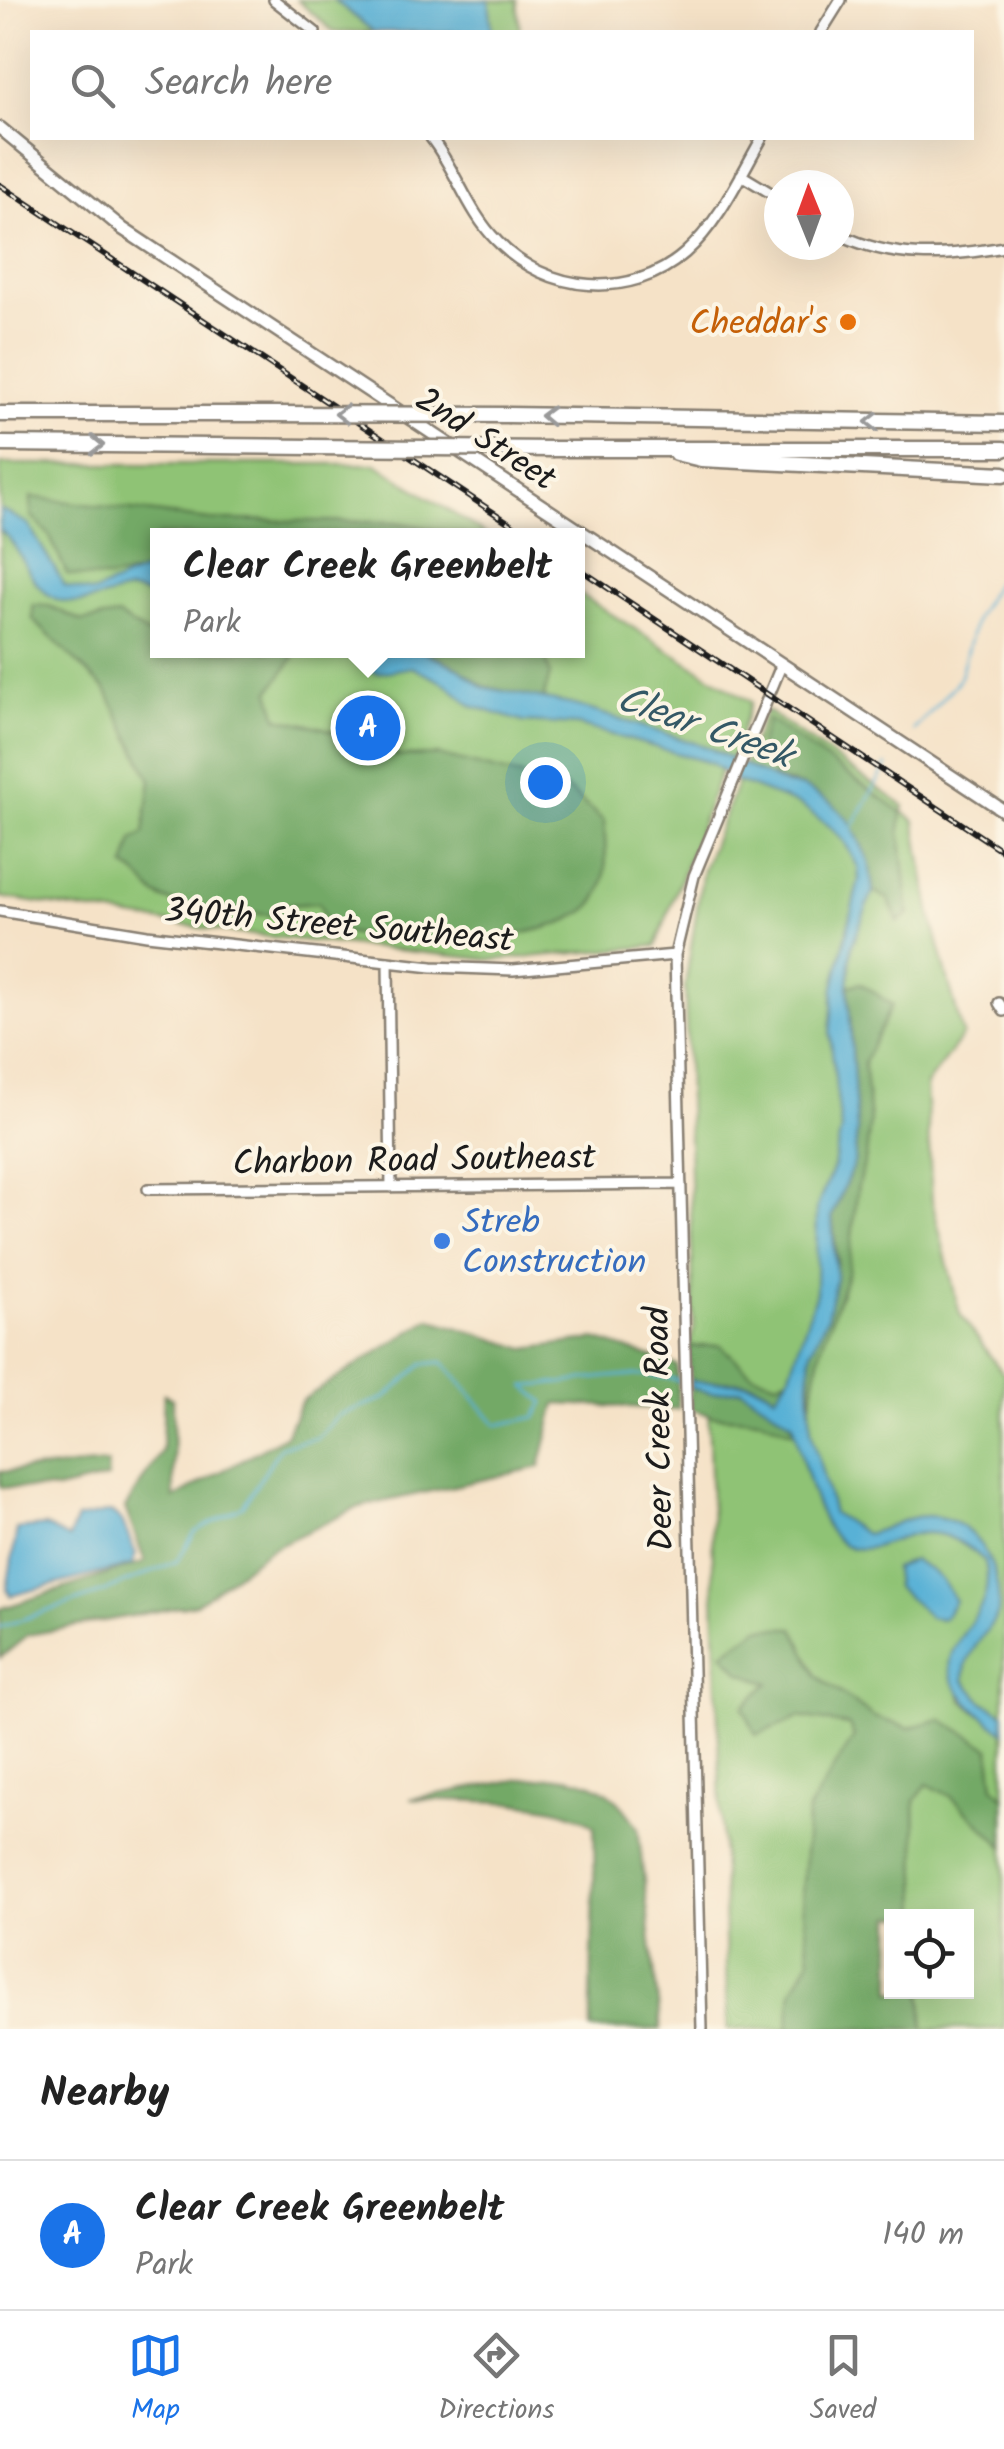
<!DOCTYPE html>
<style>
:root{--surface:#fff;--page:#f6f6f6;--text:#222;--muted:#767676;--line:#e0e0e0;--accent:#1a73e8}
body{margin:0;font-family:Kalam,sans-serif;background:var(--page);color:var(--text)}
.controls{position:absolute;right:30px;bottom:30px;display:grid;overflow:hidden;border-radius:0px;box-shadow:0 10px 40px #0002}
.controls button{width:90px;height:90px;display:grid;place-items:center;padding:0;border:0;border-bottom:2px solid var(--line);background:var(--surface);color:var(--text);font:50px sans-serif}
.compass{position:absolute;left:764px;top:170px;width:90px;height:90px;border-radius:50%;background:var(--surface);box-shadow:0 10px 40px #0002;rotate:359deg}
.you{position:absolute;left:545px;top:782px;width:35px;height:35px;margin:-25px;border:8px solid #fff;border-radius:50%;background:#1a73e8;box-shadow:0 0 0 15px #1a73e833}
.badge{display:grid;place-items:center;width:65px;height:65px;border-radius:50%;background:var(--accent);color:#fff;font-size:32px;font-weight:700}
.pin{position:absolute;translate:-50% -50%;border:5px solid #fff;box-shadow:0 2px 10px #0006}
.popup{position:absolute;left:150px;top:528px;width:435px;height:130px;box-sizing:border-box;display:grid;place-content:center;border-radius:0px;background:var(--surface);filter:drop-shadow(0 2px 8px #0005);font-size:32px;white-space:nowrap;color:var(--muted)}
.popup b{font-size:38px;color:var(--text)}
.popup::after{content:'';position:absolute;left:50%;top:100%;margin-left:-20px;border:20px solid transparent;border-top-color:var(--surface)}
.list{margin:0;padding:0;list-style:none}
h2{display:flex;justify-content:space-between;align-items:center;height:130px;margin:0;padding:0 40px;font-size:42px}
h2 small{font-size:32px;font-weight:400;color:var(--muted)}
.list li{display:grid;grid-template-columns:65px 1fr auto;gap:30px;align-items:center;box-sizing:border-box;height:150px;padding:0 40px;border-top:2px solid var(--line)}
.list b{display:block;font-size:38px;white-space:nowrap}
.list p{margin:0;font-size:32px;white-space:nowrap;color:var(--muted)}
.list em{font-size:32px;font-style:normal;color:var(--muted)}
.icon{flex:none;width:55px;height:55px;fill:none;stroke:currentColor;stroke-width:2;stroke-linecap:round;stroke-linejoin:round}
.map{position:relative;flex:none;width:1004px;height:2029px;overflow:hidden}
.search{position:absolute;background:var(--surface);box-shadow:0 10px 40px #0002;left:30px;right:30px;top:30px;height:110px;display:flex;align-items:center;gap:25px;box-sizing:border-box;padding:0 35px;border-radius:0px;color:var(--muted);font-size:38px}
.sheet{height:280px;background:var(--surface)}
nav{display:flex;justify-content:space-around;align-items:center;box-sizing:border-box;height:140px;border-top:2px solid var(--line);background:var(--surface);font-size:28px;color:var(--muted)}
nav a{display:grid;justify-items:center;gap:5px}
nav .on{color:var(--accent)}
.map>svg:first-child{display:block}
.green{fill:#8fc374;stroke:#567048;stroke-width:2.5;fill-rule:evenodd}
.forest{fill:#73a966;stroke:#486241;stroke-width:2.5}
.water{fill:#59b1d6;stroke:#3a6679;stroke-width:2.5}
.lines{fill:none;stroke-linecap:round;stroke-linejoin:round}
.stream{stroke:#59b1d6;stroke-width:2.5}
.minor-casing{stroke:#887f72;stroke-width:14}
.major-casing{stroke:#887f72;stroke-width:16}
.highway-casing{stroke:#887f72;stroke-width:19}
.minor{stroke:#fff;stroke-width:9}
.major{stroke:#fff;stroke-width:11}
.highway{stroke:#fff;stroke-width:14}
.rail-casing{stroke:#1c1c1c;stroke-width:6}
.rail{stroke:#fcf5e5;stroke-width:2.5;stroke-dasharray:8;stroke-linecap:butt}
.highway-bridge-casing{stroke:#887f72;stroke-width:19;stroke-linecap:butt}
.highway-bridge{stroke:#fff;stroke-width:14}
.oneway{stroke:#999}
.food-dot{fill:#e8710a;stroke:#fcf5e5;stroke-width:4}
.shop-dot{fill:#3f7fe0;stroke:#fcf5e5;stroke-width:4}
.labels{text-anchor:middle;stroke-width:8;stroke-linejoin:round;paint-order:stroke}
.food-label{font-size:35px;fill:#c56008;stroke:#fcf5e5;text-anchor:end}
.street-label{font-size:35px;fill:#1c1c1c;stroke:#fcf5e5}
.shop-label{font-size:35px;fill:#366cbe;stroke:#fcf5e5;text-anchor:start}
.water-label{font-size:38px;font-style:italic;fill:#345866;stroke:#fcf5e5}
</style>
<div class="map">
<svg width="1004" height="2029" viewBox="0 0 1004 2029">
<rect width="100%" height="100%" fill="#fcf5e5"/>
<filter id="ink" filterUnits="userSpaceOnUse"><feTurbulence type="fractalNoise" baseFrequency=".01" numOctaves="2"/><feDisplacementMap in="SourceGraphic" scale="20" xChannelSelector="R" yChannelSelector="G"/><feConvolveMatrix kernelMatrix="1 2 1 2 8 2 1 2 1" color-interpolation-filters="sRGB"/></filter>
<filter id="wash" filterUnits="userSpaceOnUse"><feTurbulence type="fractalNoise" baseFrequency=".0048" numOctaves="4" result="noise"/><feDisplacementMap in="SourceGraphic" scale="40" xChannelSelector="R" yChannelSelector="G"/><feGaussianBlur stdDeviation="2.25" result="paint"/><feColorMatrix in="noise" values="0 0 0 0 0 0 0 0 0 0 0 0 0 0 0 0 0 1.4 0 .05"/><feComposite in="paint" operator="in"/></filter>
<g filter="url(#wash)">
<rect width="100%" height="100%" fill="#f5e2c7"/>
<!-- green -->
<path class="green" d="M297 0H517L520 32H334Z
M0 464H376L487 535 158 536V650H578V593L751 702 732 760 726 757 656 946 493 960 235 933 0 897Z
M766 710 904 806 903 812 915 821 931 916 963 1035 926 1085 932 1201 960 1314 1004 1375V1714L982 1701 964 1681 965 1666 953 1664 962 1700 1004 1732V2029H728L706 1347H689L694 1328 685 986 703 869ZM892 1916H966V1992H892Z"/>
<!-- forest -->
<path class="forest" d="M31 497 209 520 396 522 466 535 158 536V576C139 570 128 576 109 578 95 579 80 576 67 574L49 535 31 515Z
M33 605 49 606 82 621 118 616 151 636 158 635V650L285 651 294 657 270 691 278 718 324 728 399 756 438 755 565 787 604 821C605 843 610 878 597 898 572 939 443 944 398 941 375 939 352 933 329 929L319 903 288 905 281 916C251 912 176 912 154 893 142 882 141 874 125 867L133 840 144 833 151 780 106 690 33 620Z
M422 651H544L550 674 543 701 483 686 458 667Z
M768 719 902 812 900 830 909 914 898 922 888 899 873 891C867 844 849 809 805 788 795 783 784 784 774 779L769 754 759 745Z
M861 983 892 1005 864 1062 870 1121 866 1157 858 1185 848 1272 821 1348 810 1410 811 1351 827 1317 837 1260 832 1216 854 1163 857 1130 848 986Z
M430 1319 526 1349 595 1339 677 1365 678 1409 556 1404 540 1467 359 1507 270 1549 196 1604 28 1635 0 1658V1609L145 1562 125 1508 162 1450 164 1394 173 1399 174 1498 286 1435 302 1400Z
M720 1345 752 1374 777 1382 789 1377 775 1397C749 1371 721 1387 690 1380L689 1347Z
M690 1387C709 1394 721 1386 739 1389 759 1393 790 1413 796 1433L760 1419 713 1416 690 1409Z
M107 1463 108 1478 57 1490 0 1487V1472Z
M759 1628H794L817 1676 874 1717 909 1728 940 1719 989 1747 994 1787 1004 1797V1847L952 1797 927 1784 915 1801 918 1916H892V1992H922L924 2029H788L792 1991 810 1959 802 1897 808 1810 854 1737 849 1725 799 1717 756 1735 743 1707 769 1683 741 1673 723 1653Z
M567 1777C603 1783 619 1798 638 1828L661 2029H591C590 1961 596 1895 594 1827 565 1797 453 1801 410 1799L522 1779Z"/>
<!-- water -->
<path class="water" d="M334 0H489L492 32H374Z
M0 509 28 524 65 586 93 593 142 571 158 576V598C149 596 137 590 128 591 100 596 72 614 45 592 26 576 21 547 0 530Z
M347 651H422L459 668 483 687 575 705 707 747 786 785 803 787 833 804 850 822 869 861 873 891 852 945 848 986 857 1130 854 1163 832 1216 836 1278 827 1317 811 1351 809 1385 811 1430 833 1513 865 1534C881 1531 894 1523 908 1519 963 1503 1004 1557 998 1613 986 1636 964 1652 964 1680L982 1701 1004 1714V1732C883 1646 1004 1641 985 1561 966 1544 944 1529 916 1534 884 1540 852 1568 826 1526 813 1504 800 1449 793 1423L741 1389 711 1393 690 1387V1380C722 1387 747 1373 775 1396L789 1377 816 1293 817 1207 834 1165 841 1129 830 1034 834 987 859 879 858 867 844 841 828 825 800 805 736 781 711 763 578 725 523 722 472 706 446 684 412 667 378 673 360 666Z
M111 1512 122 1521 136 1554 132 1565 10 1596 7 1589 17 1529 45 1526 69 1538 77 1519Z
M913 1560C934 1570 944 1580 955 1601L943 1619 930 1617 896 1587 894 1568Z"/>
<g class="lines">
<!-- stream -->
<path class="stream" d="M913 731 959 680 976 617 1004 570
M851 829 887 765
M0 1627 101 1593 177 1561 195 1532 243 1506 281 1446 317 1438 339 1415 385 1398 423 1364 443 1362 497 1425 536 1417 544 1402 525 1386C577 1385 631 1365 684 1382"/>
</g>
</g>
<g filter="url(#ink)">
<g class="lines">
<defs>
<path id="minor" d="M274 0 315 32
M821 32 841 0
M431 138C456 170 468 212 497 241 546 293 631 301 685 253 719 223 740 176 762 138
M741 175 779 198
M839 234C893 261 946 257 1004 247
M0 911 147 935 432 967 513 970 675 955
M388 962 391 1187
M999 1003 1004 1011
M148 1189 681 1184
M702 2029 675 955 694 876 781 666"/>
<path id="major" d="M0 128 123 229 1004 811"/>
<path id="highway" d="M0 414H271
M509 415 1004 423
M0 444 311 447
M554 449H1004
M676 453 701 459 1004 474"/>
</defs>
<!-- minor casing -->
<use href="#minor" class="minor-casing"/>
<!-- major casing -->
<use href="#major" class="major-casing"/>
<!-- highway casing -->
<use href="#highway" class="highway-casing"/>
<!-- minor -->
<use href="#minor" class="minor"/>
<!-- major -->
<use href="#major" class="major"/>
<!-- highway -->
<use href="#highway" class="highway"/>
<defs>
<path id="rail" d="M0 185 529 536
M578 568 1004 852"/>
</defs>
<!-- rail casing -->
<use href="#rail" class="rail-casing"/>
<!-- rail -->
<use href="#rail" class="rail"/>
<defs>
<path id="highway-bridge" d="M271 414 509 415
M311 447 554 449"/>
</defs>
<!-- highway-bridge casing -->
<use href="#highway-bridge" class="highway-bridge-casing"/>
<!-- highway-bridge -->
<use href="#highway-bridge" class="highway-bridge"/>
</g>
<!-- one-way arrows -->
<defs><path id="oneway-chevron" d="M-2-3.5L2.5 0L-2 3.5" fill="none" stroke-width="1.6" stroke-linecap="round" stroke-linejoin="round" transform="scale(2.5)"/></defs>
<g class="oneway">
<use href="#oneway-chevron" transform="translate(342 414) rotate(-180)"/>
<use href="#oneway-chevron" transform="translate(547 416) rotate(-178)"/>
<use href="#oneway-chevron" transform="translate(872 422) rotate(-180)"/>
<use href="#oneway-chevron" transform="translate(97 445) rotate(1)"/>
</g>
</g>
<!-- markers -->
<circle class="food-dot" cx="848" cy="322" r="10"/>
<circle class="shop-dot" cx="442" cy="1241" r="10"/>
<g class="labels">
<!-- food labels -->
<g class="food-label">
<text x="828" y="334">Cheddar's</text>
</g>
<!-- street labels -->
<g class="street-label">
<text transform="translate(486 438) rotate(33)" y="12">2nd Street</text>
<text transform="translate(339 924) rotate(5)" y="12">340th Street Southeast</text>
<text transform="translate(414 1159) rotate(-1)" y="12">Charbon Road Southeast</text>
<text transform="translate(658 1429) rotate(-91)" y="12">Deer Creek Road</text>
</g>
<!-- shop labels -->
<g class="shop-label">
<text x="462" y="1233">Streb<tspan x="462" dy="40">Construction</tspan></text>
</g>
<!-- water labels -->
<g class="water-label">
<text transform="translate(705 726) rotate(19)" y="13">Clear Creek</text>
</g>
</g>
</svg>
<div class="controls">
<button><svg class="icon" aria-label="locate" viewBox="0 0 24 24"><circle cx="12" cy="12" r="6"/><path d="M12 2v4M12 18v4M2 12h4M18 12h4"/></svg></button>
</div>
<svg class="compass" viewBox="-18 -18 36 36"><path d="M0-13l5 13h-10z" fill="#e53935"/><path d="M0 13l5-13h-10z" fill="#767676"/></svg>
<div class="you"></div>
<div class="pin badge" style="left:368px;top:728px">A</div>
<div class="popup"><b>Clear Creek Greenbelt</b>Park</div>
<div class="search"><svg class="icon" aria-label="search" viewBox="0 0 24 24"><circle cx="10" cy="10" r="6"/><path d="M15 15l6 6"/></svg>Search here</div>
</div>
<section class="sheet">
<h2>Nearby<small></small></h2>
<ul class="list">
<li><span class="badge">A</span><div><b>Clear Creek Greenbelt</b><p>Park</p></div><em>140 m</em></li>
</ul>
</section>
<nav>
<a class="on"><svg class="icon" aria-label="map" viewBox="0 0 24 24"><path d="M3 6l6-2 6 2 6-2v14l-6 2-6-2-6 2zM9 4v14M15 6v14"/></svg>Map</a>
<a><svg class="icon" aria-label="directions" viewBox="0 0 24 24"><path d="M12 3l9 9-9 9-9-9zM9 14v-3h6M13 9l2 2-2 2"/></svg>Directions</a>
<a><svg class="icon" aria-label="saved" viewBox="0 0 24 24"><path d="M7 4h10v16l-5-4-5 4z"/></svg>Saved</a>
</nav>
